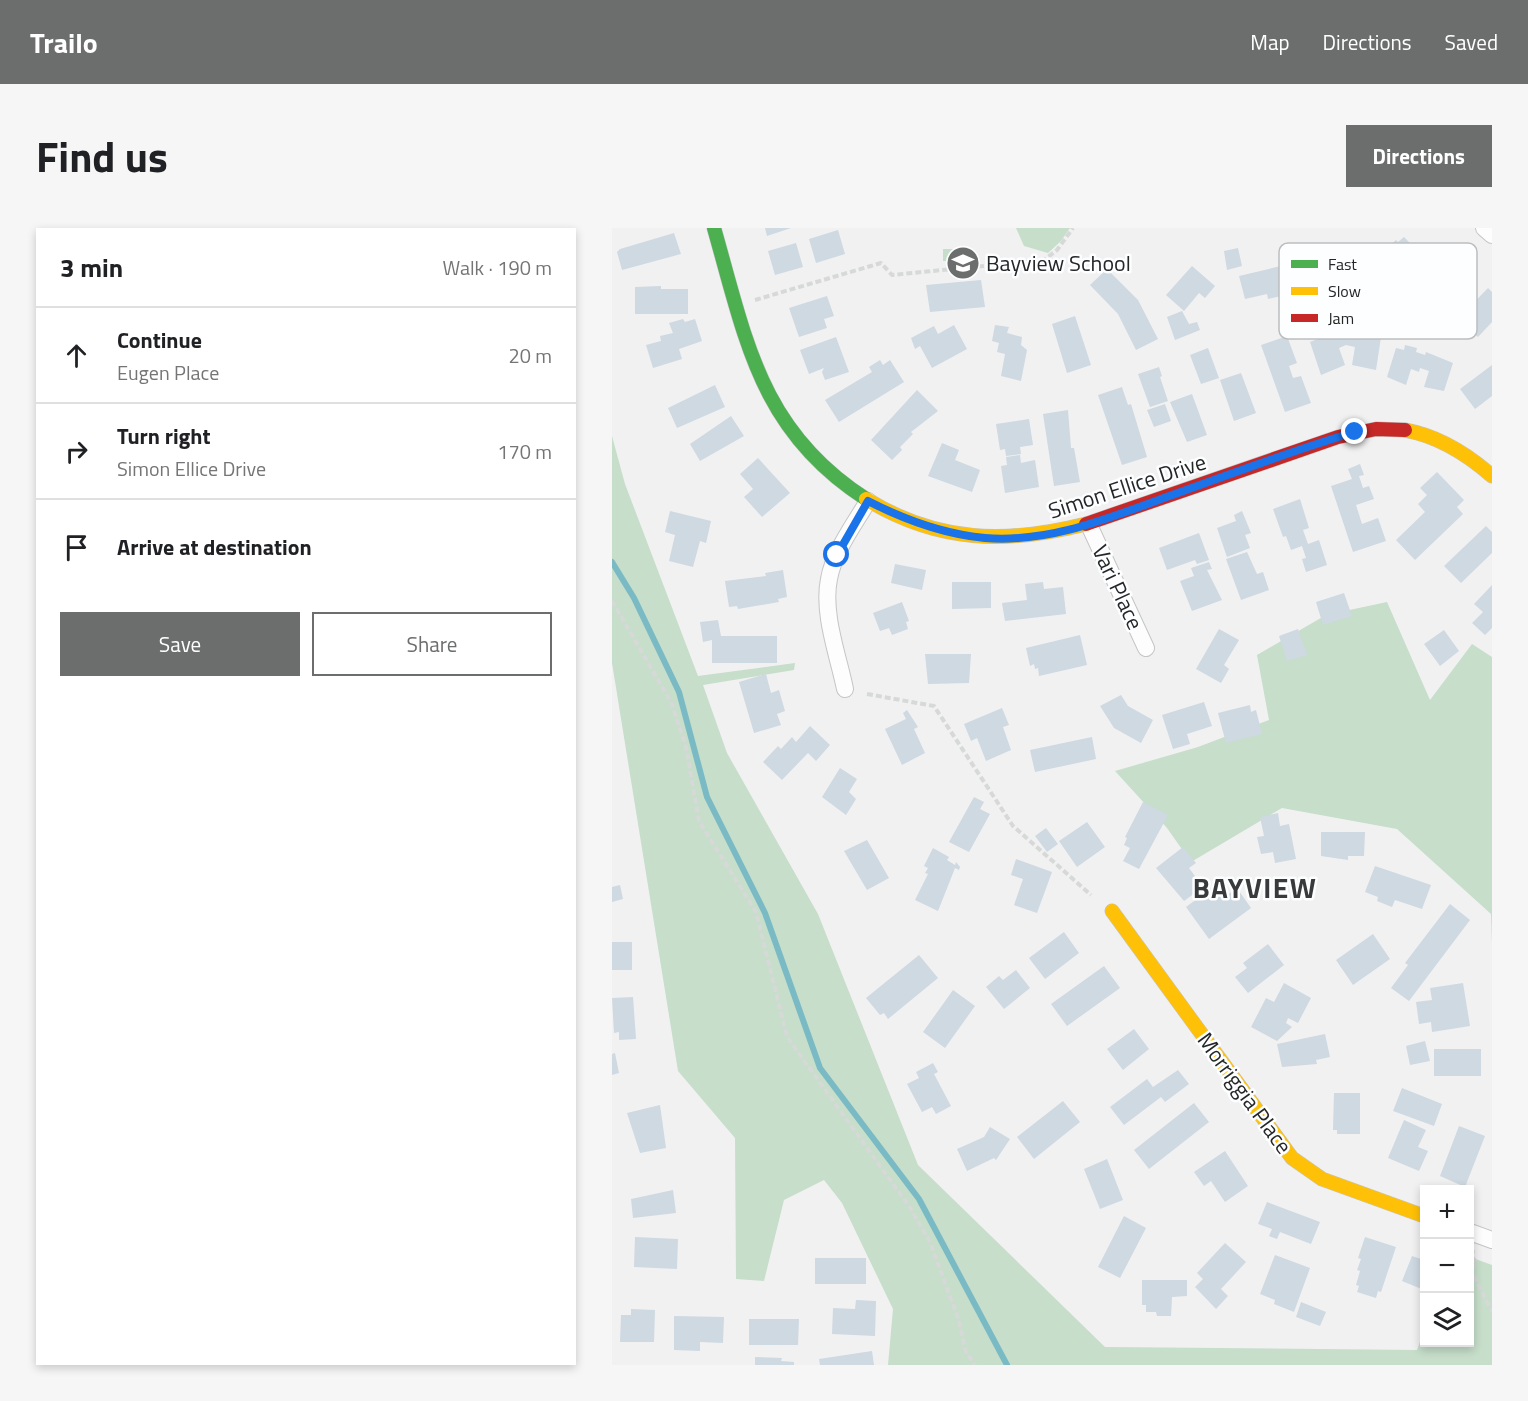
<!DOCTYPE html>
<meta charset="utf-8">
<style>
:root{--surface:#fff;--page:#f6f6f6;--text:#202124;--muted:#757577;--line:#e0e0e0;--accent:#6c6d6d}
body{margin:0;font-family:"Titillium Web",sans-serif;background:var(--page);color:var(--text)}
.controls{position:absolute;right:18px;bottom:18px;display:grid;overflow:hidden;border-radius:0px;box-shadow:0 3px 9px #0003}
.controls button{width:54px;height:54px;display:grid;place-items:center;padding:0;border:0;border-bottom:2px solid var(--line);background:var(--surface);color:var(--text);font:30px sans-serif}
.stop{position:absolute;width:18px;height:18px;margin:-14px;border:4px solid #1a73e8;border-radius:50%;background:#fff}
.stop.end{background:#1a73e8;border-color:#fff;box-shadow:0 2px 6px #0008}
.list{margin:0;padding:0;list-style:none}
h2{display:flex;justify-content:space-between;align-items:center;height:78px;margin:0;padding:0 24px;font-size:26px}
h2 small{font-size:20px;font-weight:400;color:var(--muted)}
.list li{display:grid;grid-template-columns:39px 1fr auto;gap:18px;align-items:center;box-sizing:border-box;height:96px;padding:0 24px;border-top:2px solid var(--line)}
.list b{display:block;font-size:22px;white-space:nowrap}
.list p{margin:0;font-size:20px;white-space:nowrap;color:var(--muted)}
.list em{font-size:20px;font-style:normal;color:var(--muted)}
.actions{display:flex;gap:12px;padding:18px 24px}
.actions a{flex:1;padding:14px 0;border:2px solid var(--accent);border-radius:0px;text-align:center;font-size:21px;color:var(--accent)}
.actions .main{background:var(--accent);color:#fff}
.icon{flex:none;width:33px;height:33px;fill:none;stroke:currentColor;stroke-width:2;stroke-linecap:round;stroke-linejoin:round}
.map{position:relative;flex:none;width:880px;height:1137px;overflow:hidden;border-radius:0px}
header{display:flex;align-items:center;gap:36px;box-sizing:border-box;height:84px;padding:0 30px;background:var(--accent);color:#fff}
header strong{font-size:28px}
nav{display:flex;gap:33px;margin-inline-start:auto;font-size:21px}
.intro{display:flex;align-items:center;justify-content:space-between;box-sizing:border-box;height:144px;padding:0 36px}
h1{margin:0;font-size:42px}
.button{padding:15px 27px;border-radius:0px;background:var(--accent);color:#fff;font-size:21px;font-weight:700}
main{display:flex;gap:36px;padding:0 36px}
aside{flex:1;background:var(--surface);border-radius:0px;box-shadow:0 3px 9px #0003}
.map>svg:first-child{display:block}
.green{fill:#c6deca}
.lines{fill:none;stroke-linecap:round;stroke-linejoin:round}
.stream{stroke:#7abac4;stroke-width:6}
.building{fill:#ced9e2}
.street-casing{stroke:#c5c5c5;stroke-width:18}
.fast-casing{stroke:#c5c5c5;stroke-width:15}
.slow-casing{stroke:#c5c5c5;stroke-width:15}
.jam-casing{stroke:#c5c5c5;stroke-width:15}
.path{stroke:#d7d8d8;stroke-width:4;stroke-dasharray:6 3;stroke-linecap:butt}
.street{stroke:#fdfdfd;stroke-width:16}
.fast{stroke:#4caf50;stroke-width:14}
.slow{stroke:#ffc107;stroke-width:14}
.jam{stroke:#c62828;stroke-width:14}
.route{stroke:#1a73e8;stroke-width:8}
.labels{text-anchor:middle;stroke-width:5;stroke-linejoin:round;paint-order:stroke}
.poi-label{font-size:22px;fill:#252626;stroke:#fdfeff;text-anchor:start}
.street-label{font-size:22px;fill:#252626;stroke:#fdfeff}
.district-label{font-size:28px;font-weight:bold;letter-spacing:1.5px;fill:#393a3b;stroke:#fdfeff}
.key{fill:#fdfeff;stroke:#bcbdbe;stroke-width:1.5}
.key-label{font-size:16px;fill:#252626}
</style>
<header>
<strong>Trailo</strong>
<nav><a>Map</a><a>Directions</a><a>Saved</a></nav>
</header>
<div class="intro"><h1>Find us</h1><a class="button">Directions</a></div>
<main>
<aside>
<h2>3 min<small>Walk · 190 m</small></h2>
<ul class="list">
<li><svg class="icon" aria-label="ahead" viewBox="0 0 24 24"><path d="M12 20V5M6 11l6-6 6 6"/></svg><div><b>Continue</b><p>Eugen Place</p></div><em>20 m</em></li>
<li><svg class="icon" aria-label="right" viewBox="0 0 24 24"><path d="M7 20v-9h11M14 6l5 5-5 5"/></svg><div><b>Turn right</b><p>Simon Ellice Drive</p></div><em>170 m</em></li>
<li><svg class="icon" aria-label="arrive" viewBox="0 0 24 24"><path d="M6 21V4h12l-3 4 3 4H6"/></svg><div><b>Arrive at destination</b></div></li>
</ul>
<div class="actions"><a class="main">Save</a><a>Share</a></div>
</aside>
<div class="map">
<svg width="880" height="1137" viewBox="0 0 880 1137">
<rect width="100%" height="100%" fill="#f1f1f1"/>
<!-- green -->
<path class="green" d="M404 0H458L449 13 436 25 412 18Z
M331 21H353V32L331 33Z
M0 208 13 256 86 448 183 435 182 442 91 457 115 525 206 686 306 937 493 1119 805 1122 812 1103V1114H858V1029L880 1037V1137H276L281 1081 230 975 212 952 172 972 152 1053 124 1051 123 910 66 843 0 435Z
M775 374 818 472 860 416 880 429V716L879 686 785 601 670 580 579 634 555 600 503 543 586 519 657 492 645 427 714 387Z"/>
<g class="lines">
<!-- stream -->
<path class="stream" d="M0 334 22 370 67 464 95 569 153 685 208 840 307 971 395 1137"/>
</g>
<!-- building -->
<path class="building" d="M153 0H179L155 8Z
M226 2 233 26 204 35 197 11Z
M62 5 69 26 10 42 5 24 8 21Z
M792 9 801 18 795 24 800 30 769 57 753 40 784 12 786 14Z
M184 15 191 39 163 47 156 23Z
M626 20 630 38 615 42 612 23Z
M580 38 603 58 593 70 587 65 572 83 554 67Z
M669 38 674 67 656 71 655 66 633 71 627 48Z
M495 41 526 72 546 111 524 122 506 86 478 57Z
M369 52 373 79 318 84 314 57Z
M49 58V61H76V86H23V59Z
M876 60 880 64V94L866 109 846 91Z
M215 68 222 88 212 91 215 100 187 109 177 80Z
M570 83 577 96 585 94 588 102 563 112 555 89Z
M463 88 479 137 455 145 440 96Z
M71 91 73 94 83 91 90 113 67 121 70 131 41 140 34 117 49 113 48 108 61 105 57 95Z
M342 97 355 121 320 140 308 118 303 121 299 110 322 98 326 106Z
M383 97 397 99 395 105 410 109 409 117 415 122 409 153 389 148 393 126 385 124 387 115 380 113Z
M731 101 769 109 764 142 740 137 743 119 734 117 727 120 733 137 709 147 698 114Z
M675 108 685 135 677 138 681 150 689 148 699 175 673 184 649 117Z
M224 109 237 144 213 152 210 144 212 140 197 146 188 122Z
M793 117 805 120 804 124 813 127 814 124 841 135 832 163 812 159 817 143 808 140 807 144 799 141 794 157 775 149 784 120 792 122Z
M596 120 607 150 589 156 578 127Z
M268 132 271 137 278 132 292 154 227 194 213 172 260 144 257 139Z
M880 137V168L863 181 848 161Z
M547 139 550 148 548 149 556 173 538 179 526 146Z
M629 145 644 185 622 193 608 152Z
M103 157 113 179 65 200 56 180Z
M510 159 516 177 519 176 535 229 510 237 486 167Z
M305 162 326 183 299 204 301 206 288 219 290 222 280 232 259 212Z
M580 166 595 207 575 214 558 174Z
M553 176 559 193 542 199 535 182Z
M456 182 459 220H462L468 254 442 258 431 186Z
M119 188 132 208 88 233 78 216Z
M417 191 421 217 408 219 409 226 394 228 393 221 388 222 384 196Z
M330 215 347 222 343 232 368 242 360 264 316 248Z
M408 227 409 235 423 232 427 259 393 265 389 238 395 237 394 229Z
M146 230 178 265 150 289 132 269 141 261 128 246Z
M748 236 752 247 747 248 751 260 757 258 762 271 744 277 750 296 766 290 774 313 741 324 719 258 740 251 736 241Z
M825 244 852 272 845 279 851 286 803 332 784 312 813 284 806 276 815 267 808 260Z
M688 271 697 300 691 302 696 316 707 312 715 337 694 344 690 331 694 330 690 318 679 322 674 308 671 309 661 281Z
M58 283 99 293 94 315 88 313 81 339 57 333 63 307 53 304Z
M630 283 639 305 633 307 638 320 615 329 605 300 624 293 622 287Z
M874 298 880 304V325L849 355 832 338Z
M587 305 597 332 585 336 583 332 555 342 547 320Z
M635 324 645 346 651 344 657 362 629 372 614 331Z
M597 334 600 341 595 342 610 372 580 383 568 353 582 348 579 340Z
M283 336 314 342 310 362 279 355Z
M171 342 175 369 166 371 167 374 126 381 125 378 117 379 113 353 154 348 153 345Z
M340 354H379V380L340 381Z
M431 354 432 361 451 359 454 386 393 393 390 375 415 372 413 356Z
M880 357V400L873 407 860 395 871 384 862 376Z
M732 365 740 388 711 397 704 374Z
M290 374 297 393 294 394 296 401 280 407 277 400 268 403 261 385Z
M106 392 109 408H165V435H100V412L91 414 88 394Z
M607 401 627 412 612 437 617 441 609 455 584 441Z
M686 401 695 427 675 433 667 408Z
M832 402 847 423 828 438 812 416Z
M468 407 475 437 427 448 426 440 423 441 422 436 418 438 414 420Z
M313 426H359L357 455 316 456Z
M154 446 159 465 167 462 173 483 165 486 169 497 142 505 127 454Z
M509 467 516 478 541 492 529 515 502 500 488 478Z
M592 474 600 498 575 506 578 516 561 521 550 487Z
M638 477 639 484 644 482 650 506 614 515 606 485Z
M390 480 397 497 391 499 399 522 374 533 365 510 359 513 352 496Z
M295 482 306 499 302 501 313 525 290 537 273 501 294 491 291 485Z
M198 498 218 517 204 533 196 525 170 552 151 534 166 518 169 521 180 509 184 514Z
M480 509 484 531 423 544 418 522Z
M228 540 245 551 237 564 244 571 234 587 210 569Z
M362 569 372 574 368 581 378 586 357 624 337 614Z
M531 574 556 587 527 641 511 633 518 620 512 617 515 610 513 609Z
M666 585 668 598 677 596 684 631 663 635 661 624 649 626 645 609 652 608 648 589Z
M475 594 493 619 465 639 447 613Z
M434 600 446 616 435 624 423 608Z
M709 604H753L752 628H736V632L709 628Z
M255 612 277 650 255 662 232 623Z
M571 619 584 635 577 640 591 659 572 673 544 640Z
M321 620 337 629 335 632 343 637 344 634 348 639 347 642 343 640 326 683 303 672 316 646 313 645 316 640 312 638Z
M404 631 440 644 425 685 402 677 411 651 399 647Z
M763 638 819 657 810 681 783 672 780 679 765 673 766 669 753 664Z
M8 657 11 671 0 674V659Z
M601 659 610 671 625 660 639 680 597 711 574 679Z
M838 676 858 692 797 773 779 760 796 737 793 735Z
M452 704 467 725 433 751 417 730Z
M761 706 778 731 741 757 724 732Z
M0 714H20V742H0Z
M656 716 672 737 636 765 623 749 635 740 631 735Z
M307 727 326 750 276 791 272 785 268 787 254 770Z
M492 738 508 760 455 798 439 776Z
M404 742 418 760 392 781 374 759 387 748 391 752Z
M672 755 699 770 686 795 676 790 674 795 680 799 665 813 639 799 654 770 662 774Z
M851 755 858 798 820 804 819 794 807 796 804 774 820 772 818 760Z
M341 762 363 778 333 820 311 804Z
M21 769 24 811 7 812V804L2 805 0 770Z
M522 801 537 821 511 842 495 821Z
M713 806 718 829 704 832 705 836 670 839 665 816Z
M813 813 818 833 798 837 794 818Z
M822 821H869V848H822Z
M3 825 7 845 0 847V826Z
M321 835 326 844 322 846 339 878 324 886 320 879 310 884 295 856 307 850 304 844Z
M566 842 577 856 553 874 549 869 512 897 498 879 535 851 541 859Z
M790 860 830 876 822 898 781 883Z
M722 865H748V906H725V902H721Z
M451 873 468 894 422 931 405 909Z
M582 875 597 894 537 941 522 922Z
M48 877 54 920 28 925 15 885Z
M792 892 814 902 806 919 816 923 807 943 776 930Z
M847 898 873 908 853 959 828 948Z
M378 899 398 911 384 932 382 930 355 943 345 921 372 909Z
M613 923 636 958 613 974 599 953 592 958 582 944Z
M495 931 511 972 488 981 472 941Z
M61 962 64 985 21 990 19 971Z
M655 974 708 994 699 1016 668 1004 665 1011 657 1008 660 1001 646 996Z
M512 988 534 1000 508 1050 486 1039Z
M23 1009 66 1011 65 1041 22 1039Z
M753 1009 784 1019 769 1064 766 1063 764 1070 745 1064 747 1058 744 1057 748 1043 745 1042 749 1031 746 1030Z
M613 1015 634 1034 609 1061 616 1068 604 1081 583 1059 591 1051 585 1045Z
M663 1027 698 1040 682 1084 662 1076 663 1072 648 1066Z
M800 1028 812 1032V1062L790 1053Z
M203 1030H254V1056H203Z
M530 1052H575V1068L560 1069 559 1088H545L544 1084H534V1077H530Z
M244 1072 264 1073 263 1108 220 1106 221 1080 243 1081Z
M689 1074 714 1084 708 1098 684 1089Z
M19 1081 43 1082 42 1114H8L9 1087H19Z
M62 1088 112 1089 111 1115 88 1114V1123L62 1122Z
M137 1091H187L186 1117H137Z
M260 1123 262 1137H208L207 1131Z
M143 1129 170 1130 169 1133 182 1134V1137H143Z"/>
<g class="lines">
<defs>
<path id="street" d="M872 0 880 7
M477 297 534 420
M233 461C226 427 210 385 217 351 222 323 242 297 256 273
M858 1004 880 1012"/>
<path id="fast" d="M102 0C134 112 148 203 254 271"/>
<path id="slow" d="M793 202C826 208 855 226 880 248
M254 271C326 315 394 316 474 296
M500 683 680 930 710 951 812 988"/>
<path id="jam" d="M474 296 726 209 764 201 793 202"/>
</defs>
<!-- street casing -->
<use href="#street" class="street-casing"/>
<!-- fast casing -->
<use href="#fast" class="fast-casing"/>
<!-- slow casing -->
<use href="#slow" class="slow-casing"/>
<!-- jam casing -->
<use href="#jam" class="jam-casing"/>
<!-- path -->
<path class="path" d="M143 72 269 35 280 47 432 32 445 22 461 0
M0 373 59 474 74 519 87 593 144 684 175 809 297 978 318 1014 346 1090 354 1124 363 1137
M255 466 322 478 401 598 479 667
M858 1040 880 1084
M859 1041 864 1034 860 1029 861 1022"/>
<!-- street -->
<use href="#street" class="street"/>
<!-- fast -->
<use href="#fast" class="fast"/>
<!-- slow -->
<use href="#slow" class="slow"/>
<!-- jam -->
<use href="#jam" class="jam"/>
</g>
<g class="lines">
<!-- route -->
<path class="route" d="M225 327 256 273C293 292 330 306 373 310 435 315 492 292 549 271 614 248 678 223 743 204"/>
</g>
<!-- icons -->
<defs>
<symbol id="school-disc" viewBox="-11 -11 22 22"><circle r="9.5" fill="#6c6d6d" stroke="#fdfeff"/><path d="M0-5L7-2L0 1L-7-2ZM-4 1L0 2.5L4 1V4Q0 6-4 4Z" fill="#fff"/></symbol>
</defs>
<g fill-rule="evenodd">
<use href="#school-disc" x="332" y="16" width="38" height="38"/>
</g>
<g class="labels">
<!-- poi labels -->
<g class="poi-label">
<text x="374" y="43">Bayview School</text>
</g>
<!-- street labels -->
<g class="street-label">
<text transform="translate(515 258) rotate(-18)" y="8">Simon Ellice Drive</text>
<text transform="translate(506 359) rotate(65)" y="8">Vari Place</text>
<text transform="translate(633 865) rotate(54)" y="8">Morriggia Place</text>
</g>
<!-- district labels -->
<g class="district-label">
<text x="643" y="670">BAYVIEW</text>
</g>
</g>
<!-- legend -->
<rect x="667" y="15" width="198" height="96" rx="9" class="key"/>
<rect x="679" y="32" width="27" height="8" fill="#4caf50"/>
<rect x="679" y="59" width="27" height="8" fill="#ffc107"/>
<rect x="679" y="86" width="27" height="8" fill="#c62828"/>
<g class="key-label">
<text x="716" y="42">Fast</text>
<text x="716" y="69">Slow</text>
<text x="716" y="96">Jam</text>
</g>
</svg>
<div class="controls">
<button>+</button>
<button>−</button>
<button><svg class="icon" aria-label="layers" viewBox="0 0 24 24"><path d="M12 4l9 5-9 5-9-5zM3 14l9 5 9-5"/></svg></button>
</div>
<div class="stop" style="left:225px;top:327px"></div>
<div class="stop end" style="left:743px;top:204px"></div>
</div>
</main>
